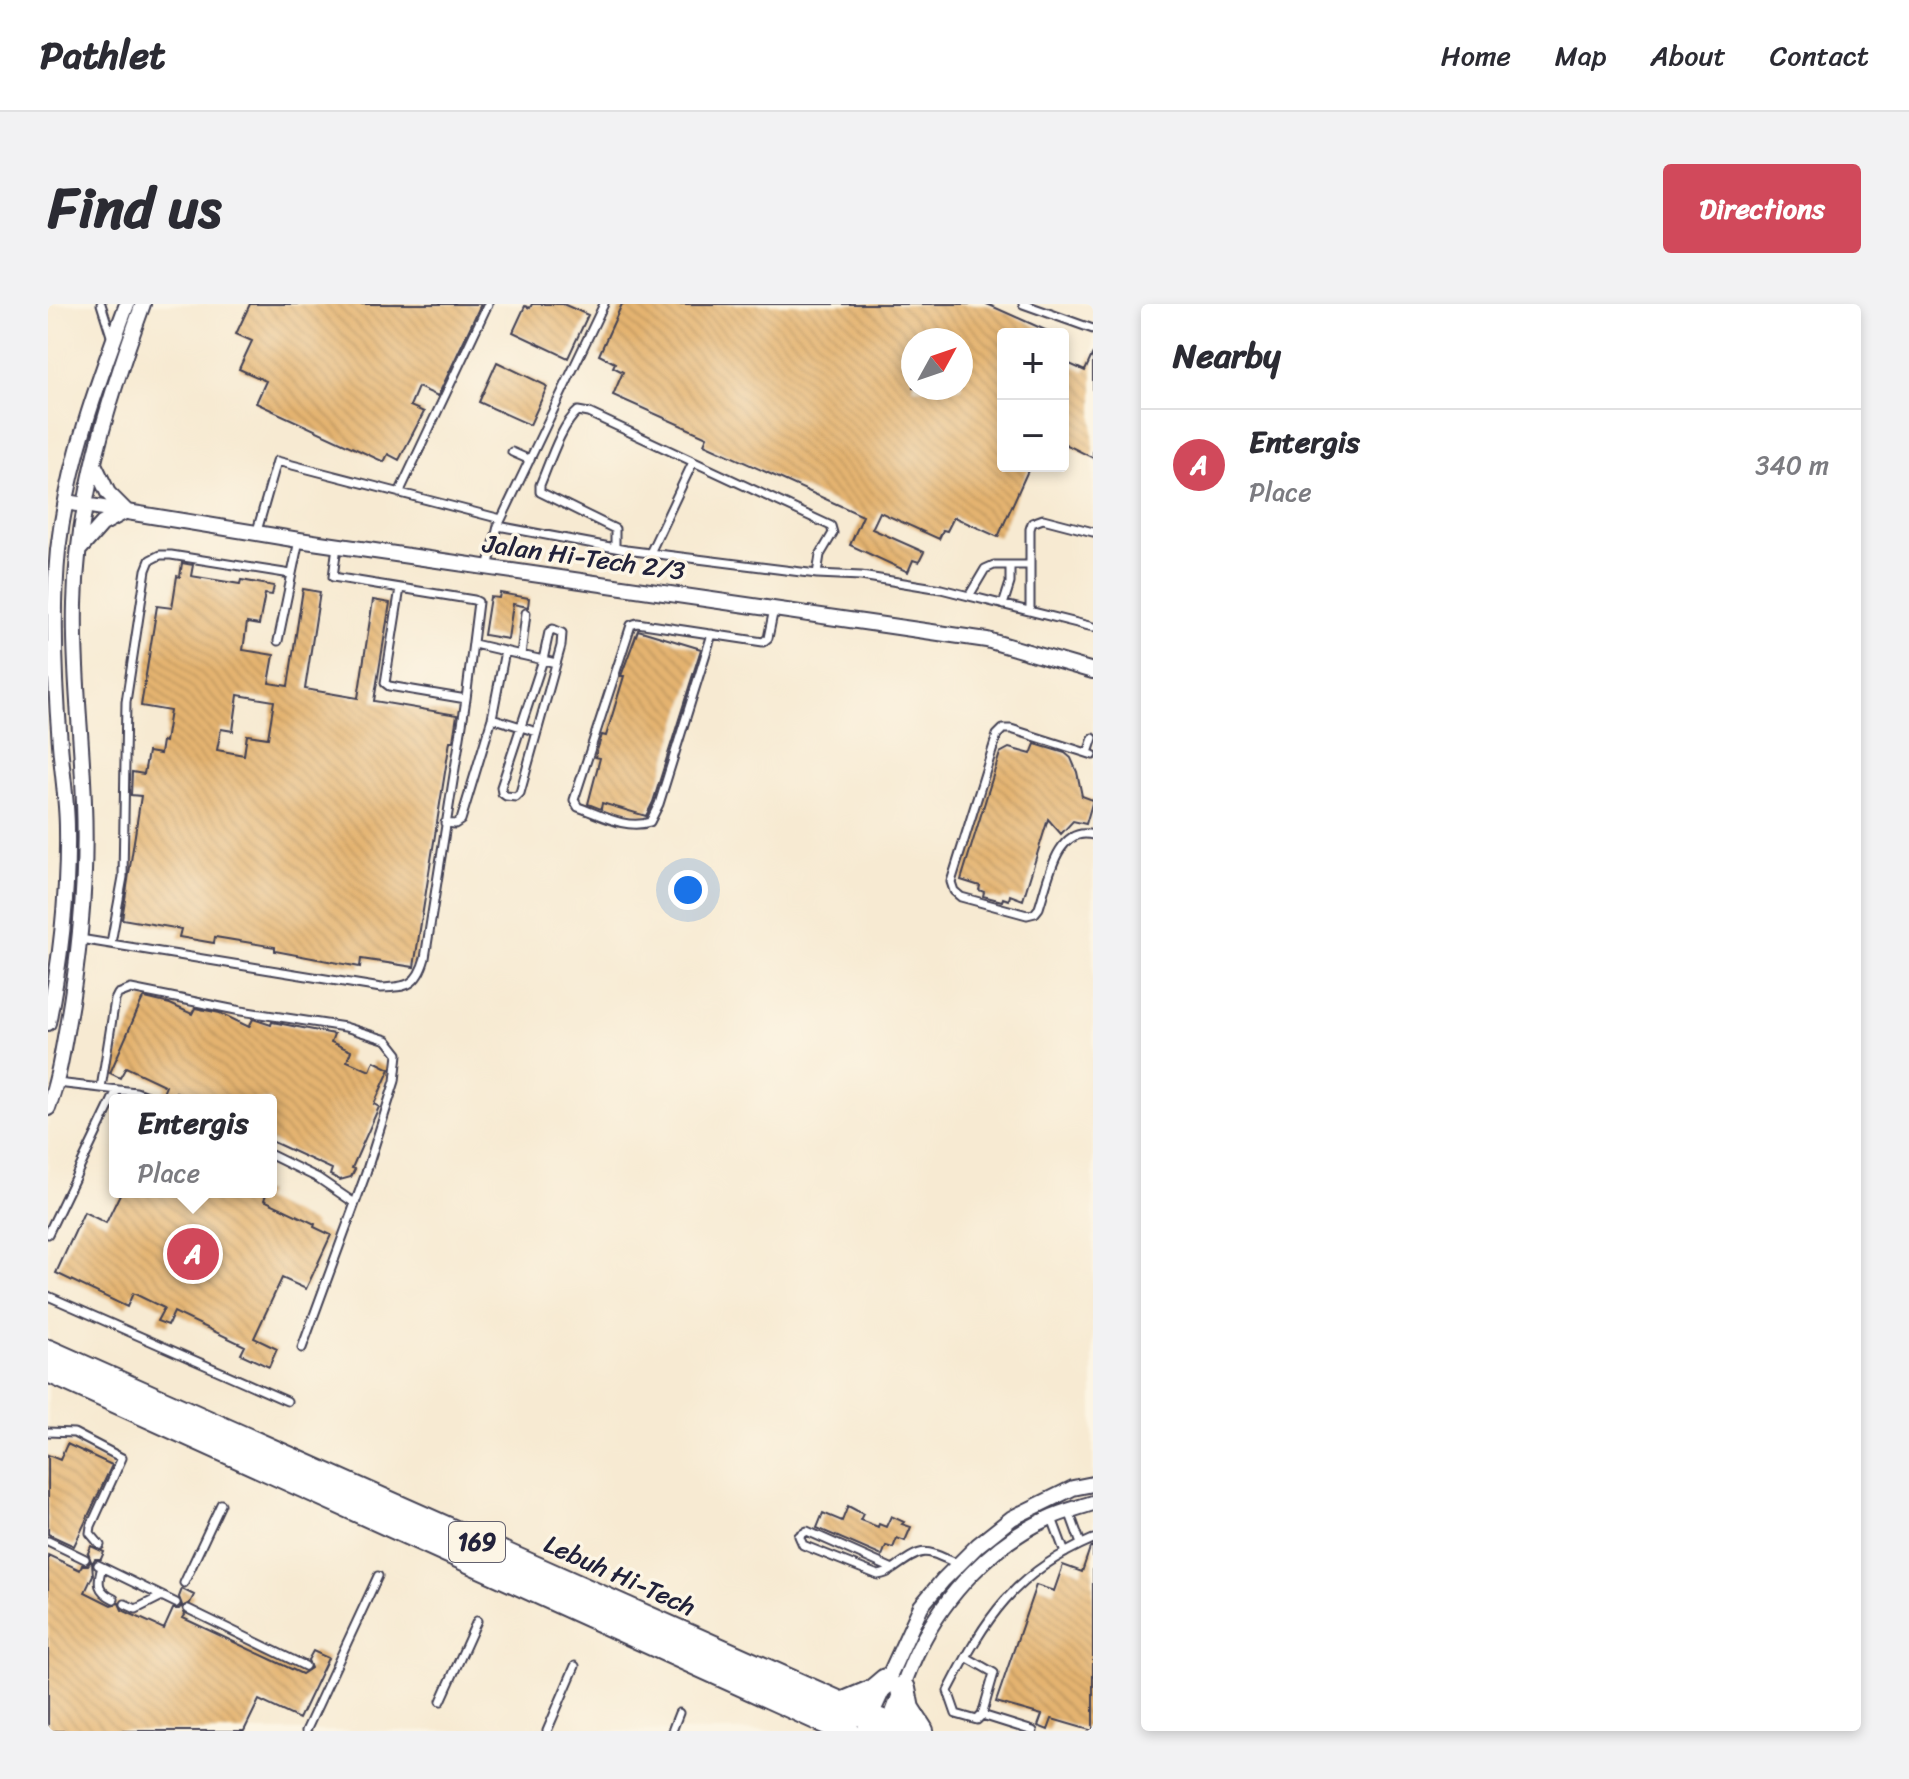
<!DOCTYPE html>
<meta charset="utf-8">
<style>
:root{--surface:#fff;--page:#f2f2f3;--text:#2b2b33;--muted:#7c7c81;--line:#e1e1e2;--accent:#d1495b}
body{margin:0;font-family:Sriracha,sans-serif;background:var(--page);color:var(--text)}
.controls{position:absolute;right:24px;top:24px;display:grid;overflow:hidden;border-radius:8px;box-shadow:0 4px 12px #0003}
.controls button{width:72px;height:72px;display:grid;place-items:center;padding:0;border:0;border-bottom:2px solid var(--line);background:var(--surface);color:var(--text);font:40px sans-serif}
.compass{position:absolute;left:853px;top:24px;width:72px;height:72px;border-radius:50%;background:var(--surface);box-shadow:0 4px 12px #0003;rotate:50deg}
.you{position:absolute;left:640px;top:586px;width:28px;height:28px;margin:-20px;border:6px solid #fff;border-radius:50%;background:#1a73e8;box-shadow:0 0 0 12px #1a73e833}
.badge{display:grid;place-items:center;width:52px;height:52px;border-radius:50%;background:var(--accent);color:#fff;font-size:26px;font-weight:700}
.pin{position:absolute;translate:-50% -50%;border:4px solid #fff;box-shadow:0 2px 8px #0006}
.popup{position:absolute;left:61px;top:790px;width:168px;height:104px;box-sizing:border-box;display:grid;place-content:center;border-radius:8px;background:var(--surface);filter:drop-shadow(0 2px 6px #0005);font-size:26px;white-space:nowrap;color:var(--muted)}
.popup b{font-size:30px;color:var(--text)}
.popup::after{content:'';position:absolute;left:50%;top:100%;margin-left:-16px;border:16px solid transparent;border-top-color:var(--surface)}
.list{margin:0;padding:0;list-style:none}
h2{display:flex;justify-content:space-between;align-items:center;height:104px;margin:0;padding:0 32px;font-size:34px}
h2 small{font-size:26px;font-weight:400;color:var(--muted)}
.list li{display:grid;grid-template-columns:52px 1fr auto;gap:24px;align-items:center;box-sizing:border-box;height:112px;padding:0 32px;border-top:2px solid var(--line)}
.list b{display:block;font-size:30px;white-space:nowrap}
.list p{margin:0;font-size:26px;white-space:nowrap;color:var(--muted)}
.list em{font-size:26px;font-style:normal;color:var(--muted)}
.map{position:relative;flex:none;width:1045px;height:1427px;overflow:hidden;border-radius:8px}
header{display:flex;align-items:center;gap:48px;box-sizing:border-box;height:112px;padding:0 40px;background:var(--surface);border-bottom:2px solid var(--line)}
header strong{font-size:38px}
nav{display:flex;gap:44px;margin-inline-start:auto;font-size:28px}
.intro{display:flex;align-items:center;justify-content:space-between;box-sizing:border-box;height:192px;padding:0 48px}
h1{margin:0;font-size:56px}
.button{padding:20px 36px;border-radius:8px;background:var(--accent);color:#fff;font-size:28px;font-weight:700}
main{display:flex;gap:48px;padding:0 48px}
aside{flex:1;background:var(--surface);border-radius:8px;box-shadow:0 4px 12px #0003}
.map>svg:first-child{display:block}
.building{fill:url(#building-back-hatch);fill-rule:evenodd}
.lines{fill:none;stroke-linecap:round;stroke-linejoin:round}
.service-casing{stroke:#424052;stroke-width:11}
.minor-casing{stroke:#424052;stroke-width:18}
.primary-casing{stroke:#424052;stroke-width:28}
.service{stroke:#fff;stroke-width:7}
.minor{stroke:#fff;stroke-width:14}
.primary{stroke:#fff;stroke-width:24}
.labels{text-anchor:middle;stroke-width:7;stroke-linejoin:round;paint-order:stroke}
.shield{fill:#fcf5e5;stroke:#63616e;stroke-width:2}
.shield-label{font-size:24px;font-weight:bold;fill:#22223b}
.street-label{font-size:26px;fill:#22223b;stroke:#fcf5e5}
</style>
<header>
<strong>Pathlet</strong>
<nav><a>Home</a><a>Map</a><a>About</a><a>Contact</a></nav>
</header>
<div class="intro"><h1>Find us</h1><a class="button">Directions</a></div>
<main>
<div class="map">
<svg width="1045" height="1427" viewBox="0 0 1045 1427">
<defs>
<pattern id="building-back-hatch" width="6" height="6" patternUnits="userSpaceOnUse" patternTransform="scale(2)"><rect width="6" height="6" fill="#e4b370"/><path d="M-1 5l2 2M0 0l6 6M5-1l2 2" fill="none" stroke="#c39a62"/></pattern>
</defs>
<rect width="100%" height="100%" fill="#fcf5e5"/>
<filter id="ink" filterUnits="userSpaceOnUse"><feTurbulence type="fractalNoise" baseFrequency=".0125" numOctaves="2"/><feDisplacementMap in="SourceGraphic" scale="16" xChannelSelector="R" yChannelSelector="G"/><feConvolveMatrix kernelMatrix="1 2 1 2 8 2 1 2 1" color-interpolation-filters="sRGB"/></filter>
<filter id="wash" filterUnits="userSpaceOnUse"><feTurbulence type="fractalNoise" baseFrequency=".006" numOctaves="4" result="noise"/><feDisplacementMap in="SourceGraphic" scale="32" xChannelSelector="R" yChannelSelector="G"/><feGaussianBlur stdDeviation="1.8" result="paint"/><feColorMatrix in="noise" values="0 0 0 0 0 0 0 0 0 0 0 0 0 0 0 0 0 1.4 0 .05"/><feComposite in="paint" operator="in"/></filter>
<g filter="url(#wash)">
<rect width="100%" height="100%" fill="#f7ead2"/>
<g id="blocks">
<!-- building -->
<path class="building" d="M202 0H433L390 92 370 83 362 102 376 108 351 156 340 150 336 158 208 99 218 77 191 65 204 37 188 30Z
M484 0H515L540 11 520 54 465 28 477 2 482 4Z
M574 0H939L1006 30H955V162H982L950 233 906 213 899 227 895 226 891 235 832 208 824 225 876 248 871 258 865 256 860 268 802 241 815 212 656 140 659 133 565 91 575 68 565 63 567 59 551 51ZM865 36H913V84H865Z
M1045 49V154L1015 139V57L1037 67Z
M449 58 497 81 499 83 482 121 431 98Z
M134 259 145 261 143 272 192 280 193 276 226 282 224 291 217 290 211 321 199 319 195 346 226 351 221 379 240 382 255 285 272 288 257 385 310 394 325 296 342 299 326 397 409 411 405 437H402L366 663 313 655 312 663 227 647V643L167 633 166 639 131 633 133 625 74 615 93 492 83 491 84 468 96 470 100 448 112 450 114 437 117 438 122 407 93 402 109 302 124 304 129 272 132 273ZM190 391 226 397 220 434 199 431 196 451 169 446 173 425 185 427Z
M452 289 481 294 480 303 465 300 460 335 436 331 442 293 451 294Z
M590 326 653 345 605 498 598 512 554 499 553 505 540 500 552 454 547 453 554 431 558 432 576 372H573Z
M987 440 1017 449 1023 454 1029 468 1034 492 1045 496 1038 520 1025 517 1013 530 1000 515 975 596 962 591 961 596 955 594 954 597 935 592 936 588 931 586 932 582 913 576 952 449 961 444 983 450Z
M97 694 122 700 144 710 147 704 172 709 201 723 205 715 223 721 224 718 286 730 283 738 303 747 299 757 322 767 326 757 342 765 326 800 331 803 304 864 307 865 303 873 292 876 282 871 284 865 223 837V796H146L128 788 124 796H115L114 792 118 782 78 763 72 774 62 769 94 696Z
M73 888H219L216 896 267 920 266 923 283 931 258 985 234 974 206 1034 229 1045 221 1063 193 1050 197 1042 126 1008 120 1021 109 1017 116 1004 85 989 79 1003 8 969 36 908 58 919Z
M19 1140 64 1161 26 1242 0 1230V1151L12 1156Z
M800 1202 815 1210 812 1216 830 1223 831 1220 838 1223 843 1212 856 1218 854 1220 863 1223 857 1237 849 1234 845 1244 838 1242 834 1252 769 1224 775 1209 794 1217Z
M43 1242 56 1248 53 1255H47L44 1259 45 1271 37 1288 63 1301 71 1299 74 1306 116 1325 125 1305H131L134 1301 131 1293 134 1285 146 1291 142 1299 134 1303 137 1311 135 1314 254 1370 263 1364 260 1356 265 1347 280 1354 251 1415 211 1396 196 1427H0V1251L32 1266 34 1261H40L43 1257 40 1249Z
M1045 1242V1427L1004 1415 1000 1426 990 1422 994 1411 948 1398 988 1281 1006 1287 1015 1261 1034 1268 1042 1244Z"/>
</g>
</g>
<g filter="url(#ink)">
<use href="#blocks" fill-opacity="0" stroke="#424052" stroke-width="2"/>
<g class="lines">
<defs>
<path id="service" d="M53 0 64 35
M975 0 1045 25
M464 148 482 156
M351 189 440 0
M450 222 578 246 769 270 813 272 893 285 1045 323
M209 227 229 157 453 215
M289 242 285 273 426 296 430 298 418 395 341 382 337 379 352 284
M567 243V225L492 188V181C501 160 513 121 530 107L541 109 783 222 785 229 772 251 769 270
M602 249 645 158
M440 264 450 222 556 0
M921 292 937 265 946 261H982
M955 301 962 279V261
M982 306V225L984 219 995 215 1045 228
M505 325 514 329 513 342 472 489 468 493 458 492 454 489 453 483 495 356 501 328Z
M664 330 611 500 602 518C578 526 553 511 530 503L526 496 583 321 589 319 715 338 720 334 726 305
M230 337 251 236
M426 340 508 359
M473 351 478 309
M444 414 489 428
M1040 449 1045 434
M1045 451 963 425H955L949 431 903 578 906 587 913 593 979 611 987 609 991 604C1000 578 1008 521 1045 531
M397 519 407 520 413 516 444 414 457 347
M32 635 333 684C359 683 369 682 377 654L418 395
M63 639 75 573 78 398 98 266 102 256 112 251H123L243 270
M9 779 88 788 109 796
M53 784 67 696 70 690 83 685 193 707 297 723 339 736 350 750 347 777 317 872 254 1044
M223 851 270 874 305 898
M0 930 69 786
M0 992 239 1097
M0 1128 26 1129 74 1154 43 1222 42 1229 52 1241
M1021 1207 1033 1240
M1004 1214 1017 1249
M0 1237 37 1255
M50 1261 128 1299
M54 1263C49 1279 49 1287 66 1295
M845 1265 759 1227 751 1232 755 1241 830 1271C836 1270 840 1269 845 1265 877 1242 875 1245 910 1260
M136 1279 173 1200
M77 1300 88 1305 114 1292
M140 1305 257 1362
M918 1353 946 1369 934 1411 929 1416 908 1410 900 1387C938 1313 966 1269 1045 1235
M393 1397 429 1317
M934 1411 985 1427
M258 1427 330 1272
M499 1427 527 1362
M624 1427 631 1409"/>
<path id="minor" d="M18 198 251 236 939 336 1045 367
M32 245 54 220 78 207 60 189 46 160
M0 719C13 655 20 590 19 525 19 497 14 468 12 440 7 377 4 309 10 246 20 160 49 80 79 0
M0 804C10 777 14 750 19 722 32 649 39 574 36 499 34 433 25 366 27 300 29 196 60 96 95 0
M839 1424C850 1398 858 1369 871 1344 897 1291 944 1240 999 1215 1013 1208 1030 1204 1045 1199
M816 1427 873 1302 895 1276 930 1241 964 1214 1025 1184 1045 1180"/>
<path id="primary" d="M0 1048 821 1413 858 1427
M3 1067 799 1427
M855 1385 859 1405 873 1427
M794 1401 825 1388 838 1377"/>
</defs>
<!-- service casing -->
<use href="#service" class="service-casing"/>
<!-- minor casing -->
<use href="#minor" class="minor-casing"/>
<!-- primary casing -->
<use href="#primary" class="primary-casing"/>
<!-- service -->
<use href="#service" class="service"/>
<!-- minor -->
<use href="#minor" class="minor"/>
<!-- primary -->
<use href="#primary" class="primary"/>
</g>
</g>
<g class="labels">
<!-- shield labels -->
<rect class="shield" x="401" y="1218" width="56" height="40" rx="6"/>
<g class="shield-label">
<text x="429" y="1246">169</text>
</g>
<!-- street labels -->
<g class="street-label">
<text transform="translate(536 253) rotate(8)" y="9">Jalan Hi-Tech 2/3</text>
<text transform="translate(572 1271) rotate(24)" y="9">Lebuh Hi-Tech</text>
</g>
</g>
</svg>
<div class="controls">
<button>+</button>
<button>−</button>
</div>
<svg class="compass" viewBox="-18 -18 36 36"><path d="M0-13l5 13h-10z" fill="#e53935"/><path d="M0 13l5-13h-10z" fill="#7c7c81"/></svg>
<div class="you"></div>
<div class="pin badge" style="left:145px;top:950px">A</div>
<div class="popup"><b>Entergis</b>Place</div>
</div>
<aside>
<h2>Nearby<small></small></h2>
<ul class="list">
<li><span class="badge">A</span><div><b>Entergis</b><p>Place</p></div><em>340 m</em></li>
</ul>
</aside>
</main>
